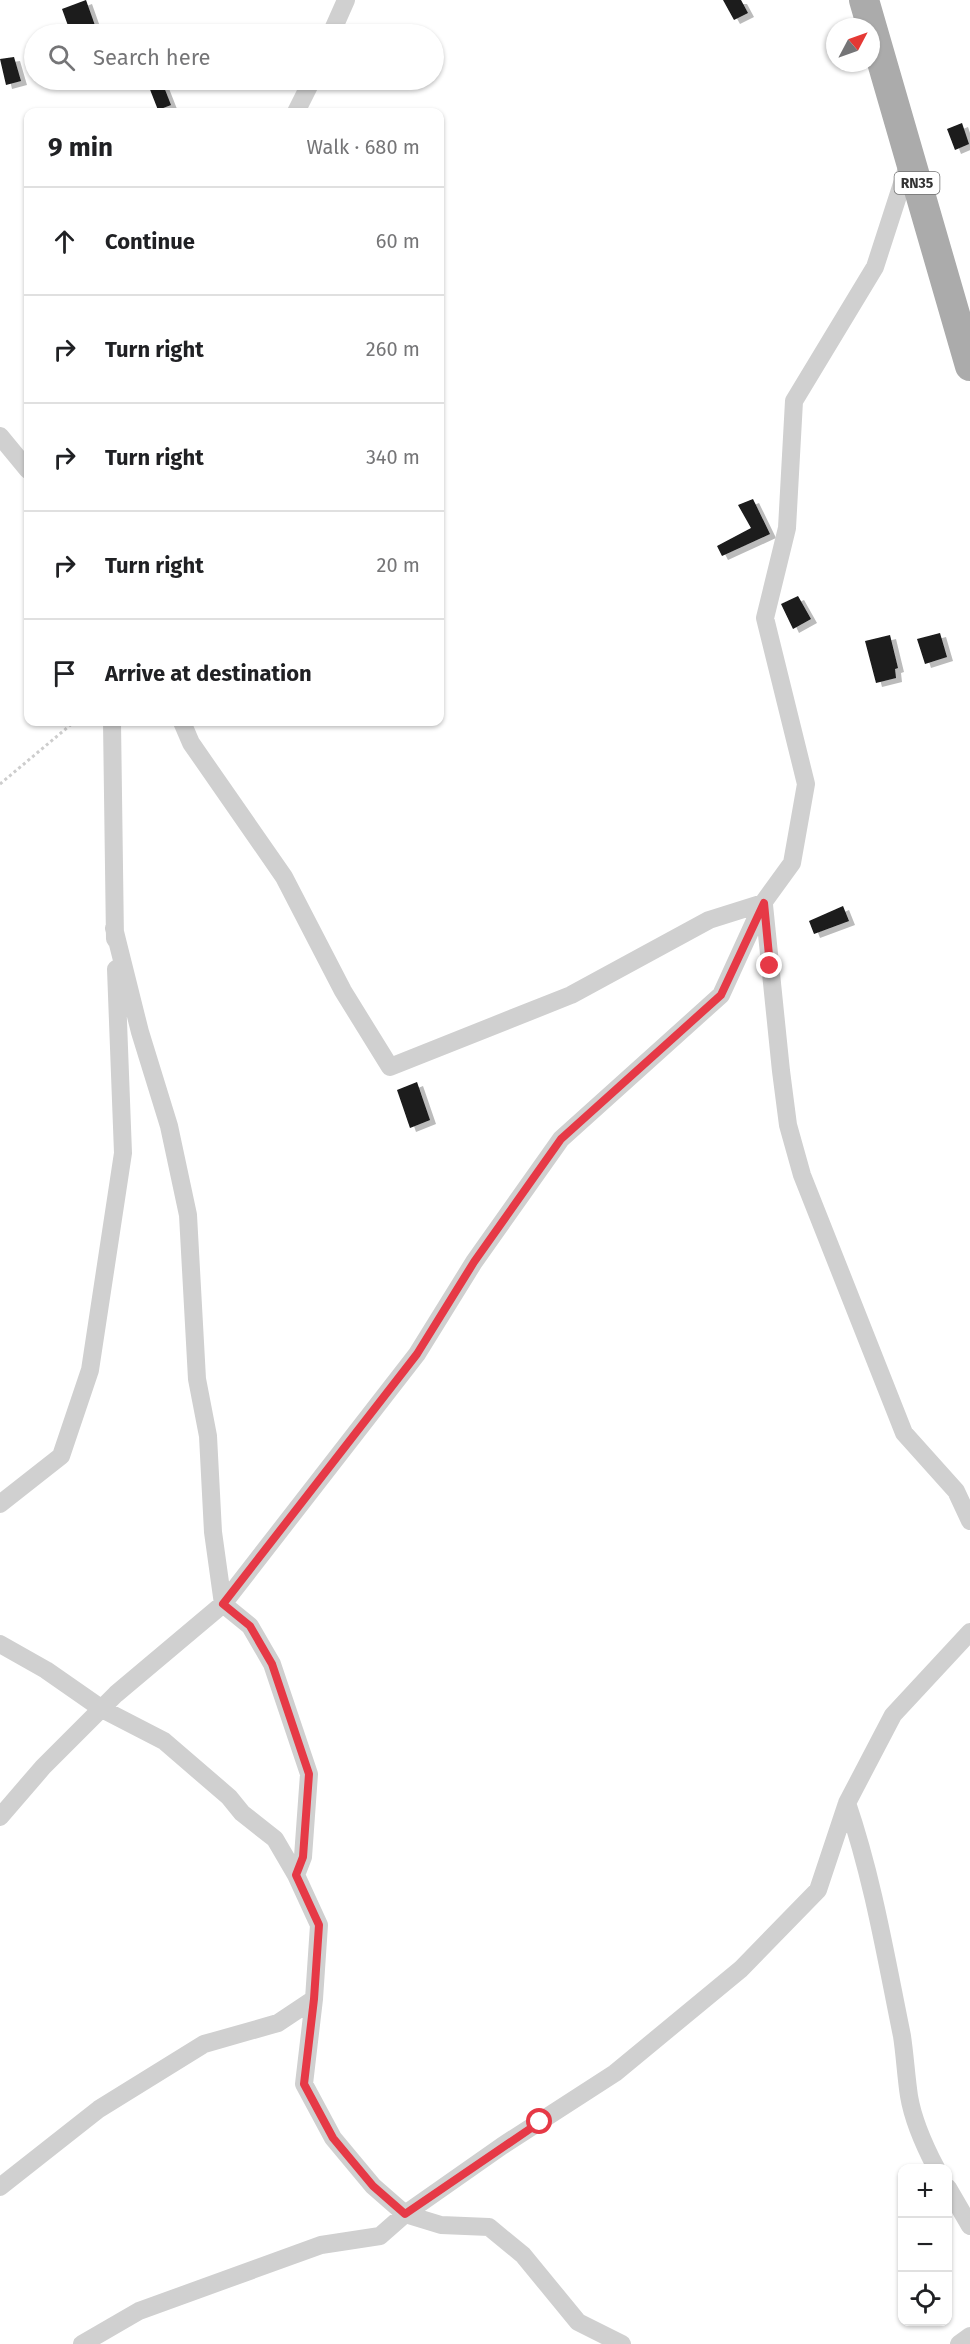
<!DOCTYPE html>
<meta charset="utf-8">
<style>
:root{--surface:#fff;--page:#f2f2f2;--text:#202124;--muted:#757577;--line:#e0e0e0}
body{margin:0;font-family:"Fira Sans",sans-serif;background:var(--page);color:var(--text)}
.controls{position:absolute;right:18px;bottom:18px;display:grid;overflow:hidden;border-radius:12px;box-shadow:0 2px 4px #0004}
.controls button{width:54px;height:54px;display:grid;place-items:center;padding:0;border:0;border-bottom:2px solid var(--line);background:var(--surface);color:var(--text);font:30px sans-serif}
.compass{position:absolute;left:826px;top:18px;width:54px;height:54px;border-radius:50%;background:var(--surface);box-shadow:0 2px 4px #0004;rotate:49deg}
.stop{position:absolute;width:18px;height:18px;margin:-14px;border:4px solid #e63946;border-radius:50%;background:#fff}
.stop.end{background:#e63946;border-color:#fff;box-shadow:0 2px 6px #0008}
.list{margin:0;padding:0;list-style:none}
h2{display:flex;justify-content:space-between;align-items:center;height:78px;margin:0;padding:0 24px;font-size:26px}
h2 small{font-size:20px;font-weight:400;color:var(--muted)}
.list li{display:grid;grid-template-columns:39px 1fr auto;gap:18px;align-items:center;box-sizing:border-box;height:108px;padding:0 24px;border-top:2px solid var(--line)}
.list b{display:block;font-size:22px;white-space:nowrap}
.list em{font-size:20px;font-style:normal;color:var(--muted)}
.icon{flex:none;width:33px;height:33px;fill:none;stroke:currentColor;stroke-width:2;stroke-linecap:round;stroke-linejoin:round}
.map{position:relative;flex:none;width:970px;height:2344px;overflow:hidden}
.search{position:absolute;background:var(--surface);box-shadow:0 2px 4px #0004;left:24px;top:24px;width:420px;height:66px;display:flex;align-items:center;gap:15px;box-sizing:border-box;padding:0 21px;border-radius:33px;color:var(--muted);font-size:22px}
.panel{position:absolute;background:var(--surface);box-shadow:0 2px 4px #0004;left:24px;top:108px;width:420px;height:618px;border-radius:12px}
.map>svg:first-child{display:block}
.building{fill:#1a1a1a;filter:url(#shadow)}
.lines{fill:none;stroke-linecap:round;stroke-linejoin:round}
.path{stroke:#cdcdcd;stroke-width:3;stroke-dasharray:3 3;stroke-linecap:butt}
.minor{stroke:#d0d0d0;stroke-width:18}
.primary{stroke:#ababab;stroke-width:30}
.route{stroke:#e63946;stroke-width:8}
.labels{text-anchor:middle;stroke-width:6;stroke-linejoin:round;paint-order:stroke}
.shield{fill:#fff;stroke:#707070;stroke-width:1.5}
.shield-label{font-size:14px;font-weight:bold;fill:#333}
</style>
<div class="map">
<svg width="970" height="2344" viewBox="0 0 970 2344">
<defs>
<filter id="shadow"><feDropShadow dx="6" dy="4" stdDeviation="0" flood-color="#0004"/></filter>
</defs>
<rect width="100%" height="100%" fill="#fff"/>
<!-- building -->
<path class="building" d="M86 0 98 34H71L62 9Z
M723 0H741L748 13 734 20Z
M14 57 21 81 6 85 0 59Z
M162 82 171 105 158 110 149 87Z
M962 123 969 144 955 150 947 129Z
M753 499 770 534 722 556 717 546 751 528 738 505Z
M798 596 811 619 793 629 781 604Z
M940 633 947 657 925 664 917 639Z
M890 635 898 668 895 669 896 678 876 683 865 641Z
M843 906 849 921 814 934 809 921Z
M417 1082 430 1120 410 1128 397 1090Z"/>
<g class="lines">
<!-- path -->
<path class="path" d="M0 784 74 722"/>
<!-- minor -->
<path class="minor" d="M331 34 346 0
M296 112 312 80
M0 436 28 470
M112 722 115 939
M182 722 191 743 284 877 343 991 390 1067 571 995 709 920 763 903 792 863 806 784 765 618 787 528 794 401 875 267 909 162
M764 905 781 1071 788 1125 802 1175 904 1433 956 1491 970 1521
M114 928 140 1032 169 1126 188 1215 197 1379 208 1436 213 1532 223 1604 250 1626 272 1664 309 1774 303 1857 296 1875
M0 1504 61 1456 90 1370 123 1153 116 969
M0 1644 46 1670 102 1709 164 1741 229 1797 242 1813 275 1839 296 1875 319 1925 314 1999 304 2084 333 2138 373 2186 405 2214 441 2225 489 2227 523 2255 578 2322 622 2344
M847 1803C873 1879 886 1958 902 2036 905 2056 906 2076 909 2096 913 2120 925 2147 936 2168
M0 1817 43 1767 116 1694 223 1604 417 1354 474 1262 561 1139 721 995 763 903
M0 2187 99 2109 204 2044 278 2023 314 1999
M948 2188 970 2226
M82 2344 139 2311 321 2245 380 2236 405 2214 502 2146 615 2073 741 1969 818 1890 847 1803 893 1715 970 1632
M959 2344 970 2336"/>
<!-- primary -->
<path class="primary" d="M864 0 970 366"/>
</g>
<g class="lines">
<!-- route -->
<path class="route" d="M540 2122 405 2214 373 2186 333 2138 304 2084 314 1999 319 1925 296 1875 303 1857 309 1774 272 1664 250 1626 223 1604 417 1354 474 1262 561 1139 721 995 764 903 770 966"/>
</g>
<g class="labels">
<!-- shield labels -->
<rect class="shield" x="894.5" y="172" width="45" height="22" rx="4.5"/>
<g class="shield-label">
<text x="917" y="188">RN35</text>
</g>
</g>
</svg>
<div class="controls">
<button>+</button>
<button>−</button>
<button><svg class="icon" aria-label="locate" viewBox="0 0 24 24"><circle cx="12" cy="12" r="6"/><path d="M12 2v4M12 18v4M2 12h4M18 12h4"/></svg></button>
</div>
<svg class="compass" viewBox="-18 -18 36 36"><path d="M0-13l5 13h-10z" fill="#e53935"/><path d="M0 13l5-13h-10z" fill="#757577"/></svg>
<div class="stop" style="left:540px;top:2122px"></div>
<div class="stop end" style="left:770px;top:966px"></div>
<div class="search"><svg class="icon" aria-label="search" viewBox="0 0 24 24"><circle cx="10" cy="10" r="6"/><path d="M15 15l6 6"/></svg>Search here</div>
<section class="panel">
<h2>9 min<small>Walk · 680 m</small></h2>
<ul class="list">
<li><svg class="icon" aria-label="ahead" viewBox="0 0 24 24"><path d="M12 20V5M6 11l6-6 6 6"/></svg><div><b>Continue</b></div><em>60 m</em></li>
<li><svg class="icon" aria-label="right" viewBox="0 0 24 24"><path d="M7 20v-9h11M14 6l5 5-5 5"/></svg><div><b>Turn right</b></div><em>260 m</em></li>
<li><svg class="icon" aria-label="right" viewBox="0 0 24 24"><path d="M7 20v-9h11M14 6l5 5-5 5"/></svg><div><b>Turn right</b></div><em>340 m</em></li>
<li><svg class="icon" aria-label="right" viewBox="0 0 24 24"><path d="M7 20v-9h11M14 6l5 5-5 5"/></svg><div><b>Turn right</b></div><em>20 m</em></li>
<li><svg class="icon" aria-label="arrive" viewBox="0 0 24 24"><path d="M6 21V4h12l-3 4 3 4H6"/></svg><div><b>Arrive at destination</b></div></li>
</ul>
</section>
</div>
